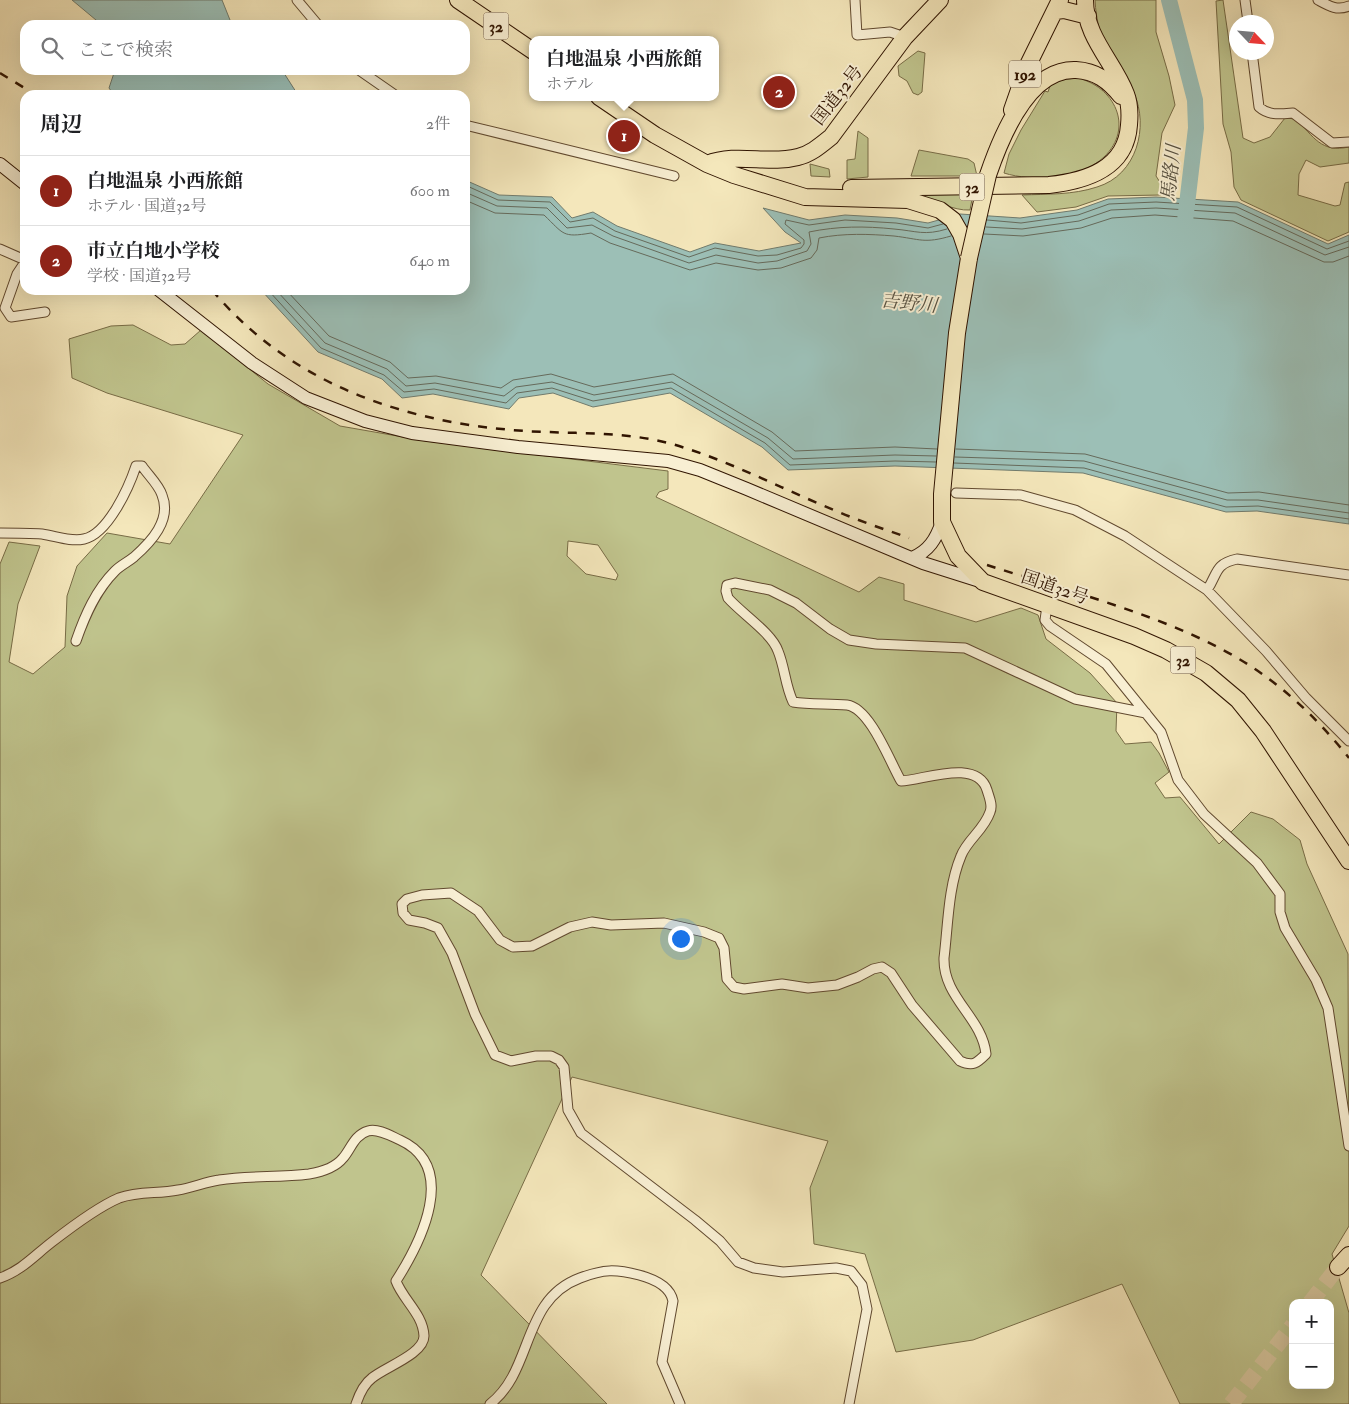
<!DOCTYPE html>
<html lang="ja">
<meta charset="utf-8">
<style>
:root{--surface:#fff;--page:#f2f2f2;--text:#202124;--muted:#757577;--line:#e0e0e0;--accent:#8f2418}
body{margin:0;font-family:"IM FELL Double Pica","Noto Serif JP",serif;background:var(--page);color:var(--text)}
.controls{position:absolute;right:15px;bottom:15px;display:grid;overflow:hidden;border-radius:10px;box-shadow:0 5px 20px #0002}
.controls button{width:45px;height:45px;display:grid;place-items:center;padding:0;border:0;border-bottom:1px solid var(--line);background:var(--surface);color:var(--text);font:25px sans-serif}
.compass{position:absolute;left:1229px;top:15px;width:45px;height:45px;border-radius:50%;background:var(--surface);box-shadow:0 5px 20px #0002;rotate:116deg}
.you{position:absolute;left:680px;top:938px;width:18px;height:18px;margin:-12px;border:4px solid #fff;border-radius:50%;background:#1a73e8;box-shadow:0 0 0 8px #1a73e833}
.badge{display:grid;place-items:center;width:32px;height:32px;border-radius:50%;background:var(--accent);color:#fff;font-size:16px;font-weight:700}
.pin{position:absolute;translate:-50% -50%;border:2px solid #fff;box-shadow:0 1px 5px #0006}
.popup{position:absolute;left:529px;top:36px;width:190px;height:65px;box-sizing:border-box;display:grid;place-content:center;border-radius:10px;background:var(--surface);filter:drop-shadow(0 1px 4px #0005);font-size:16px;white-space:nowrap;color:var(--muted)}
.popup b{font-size:19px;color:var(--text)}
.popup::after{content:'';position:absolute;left:50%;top:100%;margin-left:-10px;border:10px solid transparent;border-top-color:var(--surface)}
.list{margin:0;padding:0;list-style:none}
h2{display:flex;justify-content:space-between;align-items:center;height:65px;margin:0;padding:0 20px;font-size:21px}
h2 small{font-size:16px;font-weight:400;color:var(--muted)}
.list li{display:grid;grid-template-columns:32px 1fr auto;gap:15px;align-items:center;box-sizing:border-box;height:70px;padding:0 20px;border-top:1px solid var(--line)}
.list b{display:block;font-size:19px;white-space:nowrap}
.list p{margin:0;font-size:16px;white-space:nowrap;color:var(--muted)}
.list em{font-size:16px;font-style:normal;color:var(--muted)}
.icon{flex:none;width:28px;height:28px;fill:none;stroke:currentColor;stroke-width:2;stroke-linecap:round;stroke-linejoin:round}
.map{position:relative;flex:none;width:1349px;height:1404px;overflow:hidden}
.search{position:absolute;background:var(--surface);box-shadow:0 5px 20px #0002;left:20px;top:20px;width:450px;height:55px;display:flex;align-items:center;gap:12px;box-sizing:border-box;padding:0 18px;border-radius:15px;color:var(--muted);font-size:19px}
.panel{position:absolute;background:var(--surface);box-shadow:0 5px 20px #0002;left:20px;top:90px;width:450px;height:205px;border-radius:15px}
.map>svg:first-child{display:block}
.green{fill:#c0c48d;stroke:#786c46;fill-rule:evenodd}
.water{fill:#9cbfb6;stroke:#717b6d}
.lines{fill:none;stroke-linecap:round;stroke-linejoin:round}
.shore{stroke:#666a5b;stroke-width:1}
.river{stroke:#9cbfb6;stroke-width:16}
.highway-tunnel{stroke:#d7c79f;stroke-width:16;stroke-dasharray:16 8;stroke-linecap:butt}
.street-casing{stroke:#61492f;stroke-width:11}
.secondary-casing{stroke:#301400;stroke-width:14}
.highway-casing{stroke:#301400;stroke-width:18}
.street{stroke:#f8efd3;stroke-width:9}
.secondary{stroke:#f8efd3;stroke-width:12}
.highway{stroke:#f4e7bb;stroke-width:16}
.rail{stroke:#301400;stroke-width:2.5;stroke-dasharray:9 9;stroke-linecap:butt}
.highway-bridge-casing{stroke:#301400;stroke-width:18;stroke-linecap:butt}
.highway-bridge{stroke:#f4e7bb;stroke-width:16}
.labels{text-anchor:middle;stroke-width:4;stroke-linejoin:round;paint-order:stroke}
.shield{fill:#f8efd3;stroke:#6c563f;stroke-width:1}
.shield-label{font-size:16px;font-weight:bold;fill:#301400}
.street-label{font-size:18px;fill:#301400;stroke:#f8efd3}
.water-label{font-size:19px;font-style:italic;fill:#565040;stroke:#f8efd3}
</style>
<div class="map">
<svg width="1349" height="1404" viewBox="0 0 1349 1404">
<rect width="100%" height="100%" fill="#f4e7bb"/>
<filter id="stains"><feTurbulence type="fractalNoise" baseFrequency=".004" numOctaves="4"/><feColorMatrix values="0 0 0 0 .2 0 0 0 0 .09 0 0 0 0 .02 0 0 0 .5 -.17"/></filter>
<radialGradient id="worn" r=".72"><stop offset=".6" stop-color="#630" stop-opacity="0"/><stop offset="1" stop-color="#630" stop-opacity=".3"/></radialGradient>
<!-- green -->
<path class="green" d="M1095 0H1156V32L1169 76 1175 105 1162 133 1156 176 1163 187 1161 195 1108 196 1076 207 1037 212 1022 195C1047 194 1073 195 1097 187 1137 175 1149 127 1134 93 1129 80 1119 69 1111 58 1101 41 1096 20 1095 0Z
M1223 0 1243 138 1254 143 1270 137 1285 118 1296 119C1314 137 1321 153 1349 147V163L1320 167 1306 160 1299 174 1298 195 1335 206 1340 205 1345 183 1349 182V232L1328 241 1241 200 1234 187 1231 152 1223 124 1216 1Z
M918 51 925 53 922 92 918 95 913 93 907 81 899 76 898 66Z
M1077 78C1114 86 1135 127 1104 157 1081 179 1032 182 1004 173L1009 154 1021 130 1045 91 1048 92 1051 83 1067 79Z
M858 131 868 138V177L847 179V160L855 159Z
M919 150 968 159 974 163 977 176H911Z
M810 164 829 169 830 177 811 176Z
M973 194 970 210C953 211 935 200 918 195Z
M133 325 171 345 185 344 201 330 268 384 340 426 426 441 668 471V489L659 492 656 497 859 592 879 577 904 584V600L976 622 1021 608 1038 615 1046 639 1090 673 1117 703 1116 731 1125 744 1151 742 1159 753 1169 772 1155 783 1165 798 1180 797 1219 844 1251 812 1273 819 1300 840 1307 864 1348 954 1349 1226 1332 1254 1349 1313V1404H1180L1122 1284 973 1340 896 1352 865 1254 814 1244 810 1188 828 1141 572 1077 481 1275 607 1404H0V564L9 542 40 546 18 604 9 662 33 674 65 647 67 596 77 566 107 533 170 544 243 435 107 393 72 378 69 339 111 326ZM568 541 598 545 618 575 616 580 586 574 567 556ZM1293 1303H1330V1385H1293Z"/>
<!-- water -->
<path class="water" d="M72 0H222L232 25H102Z
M115 70H282L298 95H114L109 88Z
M465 180 499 195 552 197 572 218 593 212 617 226 690 252 715 243 759 251 801 243 785 232 763 208 809 220 845 215 897 218 928 223 960 214 1020 218 1077 210 1108 199 1156 197 1238 202 1328 244 1349 235V524L1257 511 1226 512 1083 473 895 466 788 470 762 447 670 393 593 407 553 393 519 398 509 409 433 394 402 398 382 379 318 352 261 290H465Z"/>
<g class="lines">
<!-- shore -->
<path class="shore" d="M465 185 498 200 550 202 570 222 593 218 615 231 689 257 715 248 758 256 777 255 801 248 804 244V240L785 224 786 220 809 225 845 220 896 223 928 228 943 224
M465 192 497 206 547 208 567 228 592 225 613 236 689 263 716 255 758 263 777 261 807 251 811 244 809 232C838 226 865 226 894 229 917 231 924 236 947 229
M465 200 495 213 544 215C564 234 562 238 591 233L610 243 690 270 716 263 758 270 781 268 811 258 817 250 819 238C844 233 869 234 894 236 920 239 924 244 951 236
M987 220 1021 223 1078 215 1109 204 1156 202 1237 207 1327 249 1349 241
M986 227 1022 229 1079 221 1111 210 1156 208 1235 213 1325 255 1349 247
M984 234 1023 236 1081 228 1112 218 1155 215 1233 221 1324 262H1333L1349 256
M268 290 321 348 384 375 404 392 434 389 506 403 517 393 552 388 593 401 671 388 765 443 790 465 895 461 936 462
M276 290 325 343 387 369 406 386 435 383 504 396 516 387 552 382 594 395 672 382 768 438 793 459 895 455 936 456
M286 290 329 336 390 362 408 378 436 376 501 388 513 380 551 374 594 387 673 374 772 432 795 451 895 447 937 449
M956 449 1085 454 1228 493 1259 492 1349 505
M955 457 1084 461 1227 500H1258L1349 513
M954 463 1084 468 1226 507 1258 506 1349 519"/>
<!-- river -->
<path class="river" d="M1169 0 1195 100 1196 128 1185 221"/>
<!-- highway-tunnel -->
<path class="highway-tunnel" d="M1310 1303 1338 1267
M1231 1404 1293 1325"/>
<defs>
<path id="street" d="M297 0 318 25
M855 0 857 35 890 32 905 37
M1245 0 1248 22
M1318 0C1329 6 1337 11 1349 6
M1252 52 1259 107C1269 116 1281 114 1293 113L1332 143 1349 142
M359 70 395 95
M465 125 674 176
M0 249 25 260
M25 262 17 274 5 308 11 317 45 312
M956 493 1021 495 1075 510 1125 536 1207 590 1266 651 1306 698 1349 741
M0 533C14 533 29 533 42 534 56 536 70 542 84 539 108 534 129 487 136 466H142C148 475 159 485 162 495 172 520 151 542 134 557 128 562 121 565 115 571 96 590 85 615 76 641
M1207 590C1218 574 1214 564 1237 559L1349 575
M1047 606 1045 620 1050 626 1106 664 1161 732 1178 780 1204 814 1257 863 1280 894V912L1285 928 1316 980 1328 1008 1349 1146
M0 1278C21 1271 35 1255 52 1242 70 1228 98 1207 119 1198 139 1191 158 1194 178 1190 192 1188 205 1182 219 1180 249 1175 279 1178 309 1174 321 1172 335 1168 343 1158 351 1149 354 1135 368 1131 378 1128 391 1136 400 1140 459 1167 421 1242 396 1281 403 1300 423 1314 424 1336 424 1354 385 1367 372 1378 364 1384 359 1395 356 1404
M490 1404C534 1370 521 1300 580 1278 604 1269 615 1269 639 1275 654 1279 670 1286 673 1301L662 1362 680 1404
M849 1404 867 1309 862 1285 851 1271 836 1268 783 1272 754 1268 738 1262 720 1241 695 1220 581 1133 568 1110 564 1067 559 1060 551 1056H536L511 1061 495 1055 475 1014 452 953 438 928 425 923 409 920 403 913 402 904 407 899 422 895 451 893 478 911 500 940 513 947 532 946 570 927 592 922 611 925 664 923 704 932 719 938 724 948 727 979 734 987 744 989 782 984 808 988 837 985 858 977 873 969 882 967 891 973 912 1005 960 1061C973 1067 977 1063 986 1054 982 1017 943 998 944 958 948 926 948 887 961 856 967 840 984 830 990 812 993 805 989 797 987 790 977 758 924 780 901 781 890 762 870 708 847 705 829 703 811 705 793 702 785 685 785 668 778 651 772 633 741 613 728 598L726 591 727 585 735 583 770 590 796 603 830 629 849 640 876 644 965 648 1075 699 1146 713"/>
<path id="secondary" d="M0 164 25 184
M159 290 252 363 306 398 365 421 412 433 518 447 668 461 700 470 747 489 923 563 983 582
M912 558C929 551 936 539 942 522"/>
<path id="highway" d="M458 0 533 51
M1055 11 1064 10 1088 16
M599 97 655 135 707 164 734 175 805 197 908 200 940 210 953 220 961 234 969 258 957 333 942 494V522L958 556 983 582 1134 636 1166 650 1206 673 1238 700 1263 731 1349 861
M1012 110 1027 67 1060 0
M707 164C737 152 768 165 798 157 811 154 821 145 831 137L905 37 940 0
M988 175C1001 137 1028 68 1076 70 1096 71 1109 81 1121 96
M851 188 1049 185C1086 181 1126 169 1129 125 1130 114 1130 104 1126 94 1114 62 1085 37 1085 0
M1338 1267 1349 1255"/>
</defs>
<!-- street casing -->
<use href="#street" class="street-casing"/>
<!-- secondary casing -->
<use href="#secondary" class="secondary-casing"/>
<!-- highway casing -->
<use href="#highway" class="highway-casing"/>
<!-- street -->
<use href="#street" class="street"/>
<!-- secondary -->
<use href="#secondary" class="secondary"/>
<!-- highway -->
<use href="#highway" class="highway"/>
<!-- rail -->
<path class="rail" d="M0 73 36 95
M212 290C292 385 405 423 525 431 574 434 625 431 672 444 728 460 780 488 834 510 859 521 884 529 909 538
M987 565C1073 593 1177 618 1252 667 1290 692 1321 723 1349 758"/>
<defs>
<path id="highway-bridge" d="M969 258 988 175"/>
</defs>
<!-- highway-bridge casing -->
<use href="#highway-bridge" class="highway-bridge-casing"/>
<!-- highway-bridge -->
<use href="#highway-bridge" class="highway-bridge"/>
</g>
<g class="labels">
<!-- shield labels -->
<g class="shield">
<rect x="483.5" y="12.5" width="25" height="27" rx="4"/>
<rect x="1009" y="60.5" width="32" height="27" rx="4"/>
<rect x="959.5" y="173.5" width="25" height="27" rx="4"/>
<rect x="1170.5" y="646.5" width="25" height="27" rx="4"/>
</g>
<g class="shield-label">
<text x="496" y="32">32</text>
<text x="1025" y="80">192</text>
<text x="972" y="193">32</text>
<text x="1183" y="666">32</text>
</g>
<!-- street labels -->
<g class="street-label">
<text transform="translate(837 95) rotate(-52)" y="6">国道32号</text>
<text transform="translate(1055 587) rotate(19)" y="6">国道32号</text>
</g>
<!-- water labels -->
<g class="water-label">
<text transform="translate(1170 173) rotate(-84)" y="7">馬路川</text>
<text transform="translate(909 302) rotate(6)" y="7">吉野川</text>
</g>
</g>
<rect width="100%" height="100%" filter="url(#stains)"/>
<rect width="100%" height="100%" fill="url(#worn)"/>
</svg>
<div class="controls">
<button>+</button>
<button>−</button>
</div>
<svg class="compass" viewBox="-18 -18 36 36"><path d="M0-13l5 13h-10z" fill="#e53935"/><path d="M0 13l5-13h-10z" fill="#757577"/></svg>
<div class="you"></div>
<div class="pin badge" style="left:624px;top:136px">1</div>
<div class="popup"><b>白地温泉 小西旅館</b>ホテル</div>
<div class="pin badge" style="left:779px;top:92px">2</div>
<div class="search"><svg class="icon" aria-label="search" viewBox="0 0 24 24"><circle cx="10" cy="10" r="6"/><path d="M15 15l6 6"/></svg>ここで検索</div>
<section class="panel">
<h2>周辺<small>2件</small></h2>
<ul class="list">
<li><span class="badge">1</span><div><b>白地温泉 小西旅館</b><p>ホテル · 国道32号</p></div><em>600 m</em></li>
<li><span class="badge">2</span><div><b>市立白地小学校</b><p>学校 · 国道32号</p></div><em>640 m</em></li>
</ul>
</section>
</div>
